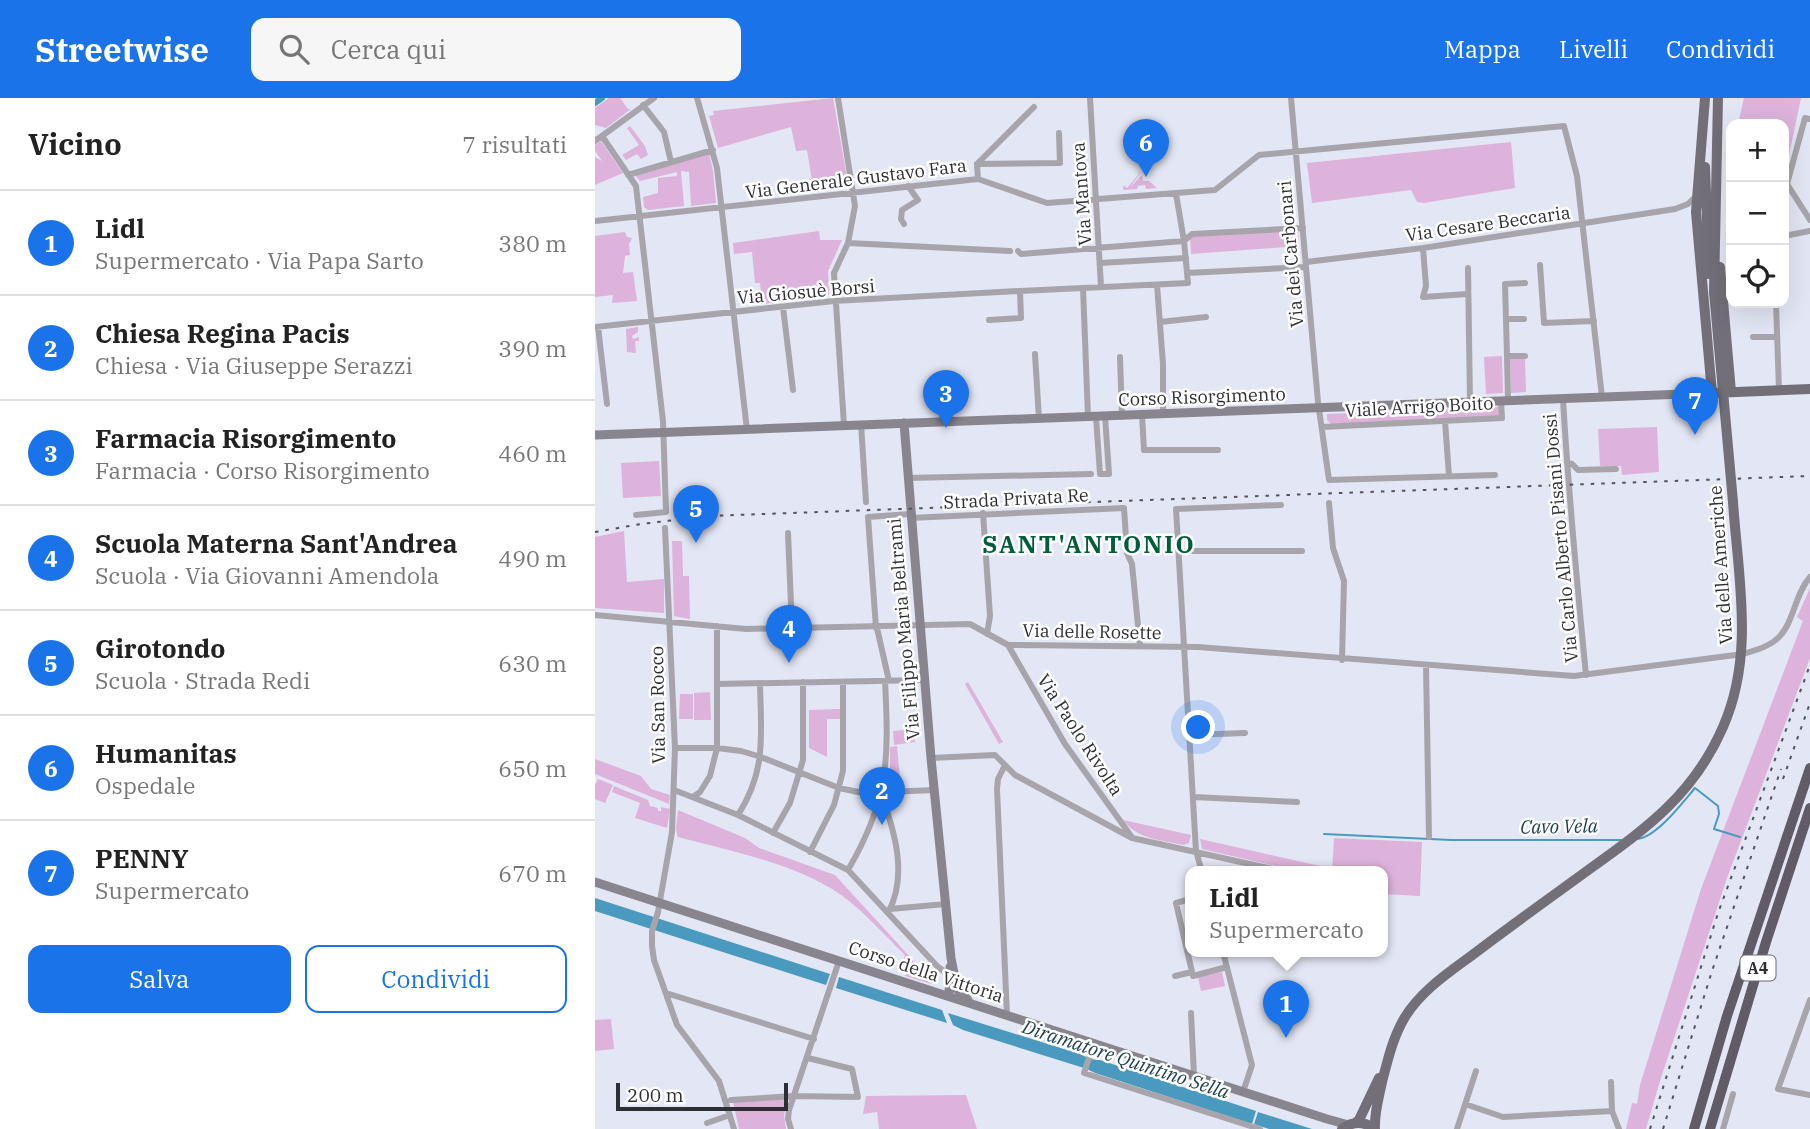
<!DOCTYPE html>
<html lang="it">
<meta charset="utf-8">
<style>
:root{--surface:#fff;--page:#f6f6f6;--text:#222;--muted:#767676;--line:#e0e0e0;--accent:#1a73e8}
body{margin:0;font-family:"IBM Plex Serif",serif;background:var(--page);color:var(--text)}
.controls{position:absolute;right:21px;top:21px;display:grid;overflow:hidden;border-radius:14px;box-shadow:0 7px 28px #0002}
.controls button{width:63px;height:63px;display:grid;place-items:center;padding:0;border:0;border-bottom:2px solid var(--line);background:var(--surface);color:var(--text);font:35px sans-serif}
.scale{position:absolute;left:21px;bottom:18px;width:172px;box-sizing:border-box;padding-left:7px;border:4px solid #2e2f34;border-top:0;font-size:19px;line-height:24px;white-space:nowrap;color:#2e2f34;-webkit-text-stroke:5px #fff;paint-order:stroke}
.you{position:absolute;left:604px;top:630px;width:24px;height:24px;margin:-18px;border:5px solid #fff;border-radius:50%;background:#1a73e8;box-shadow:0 0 0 10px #1a73e833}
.badge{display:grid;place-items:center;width:46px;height:46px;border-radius:50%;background:var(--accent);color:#fff;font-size:23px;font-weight:700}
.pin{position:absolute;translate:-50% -58px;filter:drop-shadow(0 2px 4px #0008)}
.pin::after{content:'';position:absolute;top:37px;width:24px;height:21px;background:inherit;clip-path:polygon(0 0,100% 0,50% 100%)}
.popup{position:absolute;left:590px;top:768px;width:203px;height:91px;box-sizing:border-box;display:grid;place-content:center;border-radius:14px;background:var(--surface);filter:drop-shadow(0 2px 5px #0005);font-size:23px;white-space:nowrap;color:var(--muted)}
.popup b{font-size:26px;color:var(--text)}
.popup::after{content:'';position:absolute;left:50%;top:100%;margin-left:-14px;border:14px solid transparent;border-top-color:var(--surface)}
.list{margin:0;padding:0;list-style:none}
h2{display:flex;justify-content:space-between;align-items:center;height:91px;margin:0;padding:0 28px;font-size:30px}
h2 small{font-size:23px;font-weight:400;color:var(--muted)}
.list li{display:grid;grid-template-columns:46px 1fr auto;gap:21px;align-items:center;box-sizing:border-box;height:105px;padding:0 28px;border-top:2px solid var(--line)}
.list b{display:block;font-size:26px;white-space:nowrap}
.list p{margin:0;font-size:23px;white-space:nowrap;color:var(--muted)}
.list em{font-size:23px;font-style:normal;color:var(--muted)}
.actions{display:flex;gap:14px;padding:21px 28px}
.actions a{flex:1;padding:16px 0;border:2px solid var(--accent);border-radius:14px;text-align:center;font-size:24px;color:var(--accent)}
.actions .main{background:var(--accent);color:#fff}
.icon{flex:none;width:38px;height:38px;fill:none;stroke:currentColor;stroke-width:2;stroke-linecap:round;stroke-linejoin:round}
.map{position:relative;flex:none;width:1215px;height:1031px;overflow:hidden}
header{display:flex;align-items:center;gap:42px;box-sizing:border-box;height:98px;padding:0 35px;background:var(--accent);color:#fff}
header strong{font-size:33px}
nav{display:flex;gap:38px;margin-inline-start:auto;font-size:24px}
.search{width:490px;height:63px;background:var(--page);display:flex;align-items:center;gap:18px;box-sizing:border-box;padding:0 24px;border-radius:14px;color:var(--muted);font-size:26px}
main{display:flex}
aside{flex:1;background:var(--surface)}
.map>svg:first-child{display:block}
.green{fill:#ddb3db}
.water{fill:#4a9abf}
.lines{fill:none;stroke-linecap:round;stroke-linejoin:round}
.stream{stroke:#4a9abf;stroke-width:2}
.canal{stroke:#4a9abf;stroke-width:6}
.street{stroke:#a7a5ab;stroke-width:6}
.secondary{stroke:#89858e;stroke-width:9}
.primary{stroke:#736f79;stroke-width:10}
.highway{stroke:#605b67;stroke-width:10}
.rail{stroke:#53545b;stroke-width:2;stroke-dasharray:3.5 7;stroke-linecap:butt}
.primary-bridge{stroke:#736f79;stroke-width:10}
.labels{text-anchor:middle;stroke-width:5;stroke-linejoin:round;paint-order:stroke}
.shield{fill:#fff;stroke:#6d6d71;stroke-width:2}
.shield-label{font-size:16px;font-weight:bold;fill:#2e2f34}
.street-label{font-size:18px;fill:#2e2f34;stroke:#fff}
.water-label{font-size:19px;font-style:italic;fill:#1a3e4f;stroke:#fff}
.district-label{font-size:24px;font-weight:bold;letter-spacing:2px;fill:#005f3a;stroke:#fff}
</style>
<header>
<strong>Streetwise</strong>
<div class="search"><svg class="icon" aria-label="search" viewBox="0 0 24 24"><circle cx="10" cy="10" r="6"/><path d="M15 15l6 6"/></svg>Cerca qui</div>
<nav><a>Mappa</a><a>Livelli</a><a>Condividi</a></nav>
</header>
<main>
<aside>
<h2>Vicino<small>7 risultati</small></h2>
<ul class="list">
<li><span class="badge">1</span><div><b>Lidl</b><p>Supermercato · Via Papa Sarto</p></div><em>380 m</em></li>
<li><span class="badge">2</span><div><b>Chiesa Regina Pacis</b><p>Chiesa · Via Giuseppe Serazzi</p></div><em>390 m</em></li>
<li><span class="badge">3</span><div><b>Farmacia Risorgimento</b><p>Farmacia · Corso Risorgimento</p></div><em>460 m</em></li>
<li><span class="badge">4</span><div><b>Scuola Materna Sant'Andrea</b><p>Scuola · Via Giovanni Amendola</p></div><em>490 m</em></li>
<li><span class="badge">5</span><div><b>Girotondo</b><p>Scuola · Strada Redi</p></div><em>630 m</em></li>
<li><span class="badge">6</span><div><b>Humanitas</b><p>Ospedale</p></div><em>650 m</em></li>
<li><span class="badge">7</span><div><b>PENNY</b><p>Supermercato</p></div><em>670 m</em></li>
</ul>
<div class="actions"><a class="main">Salva</a><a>Condividi</a></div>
</aside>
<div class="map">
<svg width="1215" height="1031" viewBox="0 0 1215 1031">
<rect width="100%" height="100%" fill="#e3e6f4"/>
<!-- green -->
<path class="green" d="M14 0H25L33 11H36L11 30 0 27V10Z
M238 0 253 85 218 89 212 52 201 53 196 29 123 50 114 18 119 17 118 13Z
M1149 0H1206L1193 62 1189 61V26H1143Z
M35 28 50 48 53 57 46 61 42 56 31 62 27 57 44 47 32 30Z
M6 43 28 75 0 87V59L7 63 0 53V47Z
M916 44 920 90 829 105 822 104 816 92 717 105 712 65Z
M114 55 118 73 121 105 96 108 94 74 86 73 89 108 53 112 49 109 48 99 63 95V80L82 78V74L45 83 40 77Z
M542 72 545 76 534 90 547 77 548 83H554L562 90 551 91 550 87 543 88 542 91 528 92 529 87 532 90 544 76Z
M703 132 704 148 596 156 595 140 599 138Z
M224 133 225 142H247L233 173 234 197 167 206 165 185H160L157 154 139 156 138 145Z
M30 134 32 139 37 140 34 146 35 157 30 158 28 175 38 174 42 203 17 205 18 197 0 199V138Z
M43 229V234L37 238 38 241 44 239V243H40L41 255 32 254 31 231Z
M907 258 908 295 891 296 889 259Z
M915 261H930L931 294 916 295Z
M904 309 906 312 903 319 736 326 732 322V316Z
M1062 329 1064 374 1027 377 1026 368H1005L1003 331Z
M64 363 66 398 28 400 26 365Z
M29 433 32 484 69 481V515L0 510V439Z
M77 443H87L88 478H94L95 521 79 518Z
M1215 490V560L1132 780 1065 983 1051 1031H1031L1037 1005 1042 1006 1045 987 1106 791 1208 523 1202 519Z
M373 584 408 644 404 646 370 586Z
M115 594 116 622H99V595Z
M85 596H98V621H84Z
M245 611V621H232V659L214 650V612Z
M319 631 320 644 299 647 298 633Z
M302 648 306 690 292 692 295 677V649Z
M0 661 46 678 56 691 75 697 74 706 0 676Z
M3 681 18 687 10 705 0 701V687Z
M19 688 53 702 55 708 63 710V713H66V709L75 711 72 730 40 720 45 705 17 694Z
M83 712 150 740 164 750 240 777 337 883V886L310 878 314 869 307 866 310 857C287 835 265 808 237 791 190 763 135 753 83 739L81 731Z
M528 722 596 737 594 745 588 747C566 742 542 741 528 722Z
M739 740 827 744 825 798 787 796V774H737Z
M605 741 725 768V774H706L607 751Z
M627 874 630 888 606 893 603 879Z
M16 921 19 951 0 953V922Z
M371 997 382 1031H284L282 1014 268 1016 271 998Z
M193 1001 189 1017 191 1031H144L138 1004Z"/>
<!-- water -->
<path class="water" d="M0 800 235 876 231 887 0 813Z
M244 879 347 912 352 925 241 890Z
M353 915 485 956 493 960 489 970 368 932 358 927Z
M495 961 505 962 661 1013 657 1026 500 975 492 971Z
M663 1014 717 1031H674L659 1026Z"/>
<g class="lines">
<!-- stream -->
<path class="stream" d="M729 736 856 742H1026
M1042 741C1061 740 1088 704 1100 690L1123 708 1124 716 1119 731 1145 739"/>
<!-- canal -->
<path class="canal" d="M0 5 7 0"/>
<!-- street -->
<path class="street" d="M102 0 122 70 152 332
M243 0 260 108 253 145 239 175 249 327
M495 0 506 189
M696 0 723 304 734 382 900 377
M48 7 69 34 76 64
M1215 21 1210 20 1192 86 1215 122
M7 38 41 88 68 323 71 414 41 417
M0 43 59 0
M382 66 465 65 464 35
M33 77 118 52
M383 81 382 66 439 9
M0 123 383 81 452 105 620 92 664 57 969 28 982 78 1007 299
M309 126 306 121 307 112 323 102 313 88
M1189 138 1215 133
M589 143 597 136 708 130
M253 145 415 153
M828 150 831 188 828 199 873 196
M423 153 426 156 589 143
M711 164 828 150 1080 111 1093 106 1102 97
M505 165 591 160
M945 167 949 225 999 223
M873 170 875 304
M592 175 711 169
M562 187 568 266V316
M488 190 493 319
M1181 205 1184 292
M188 209 198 292
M911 221H929
M394 222 426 220 425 193 593 185 589 143 581 96
M565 224 611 219
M0 229 239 203 425 193
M3 229 12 306
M1158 239H1182
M440 256 444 321
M912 258 910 186 930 185
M525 259 527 318
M968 300C973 393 982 485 991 577
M913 302 912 258H930
M547 317 549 352H623
M501 319 505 376H514L510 318
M850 323 854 378
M266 326 271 404
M727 329 907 320 906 303
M972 365 977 366 983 372 1021 371
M312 380 496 376
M734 405 738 450 749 483 747 562
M388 415 395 518 392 536
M315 420 529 410 532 455 537 466 545 548
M70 430 80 650 77 734 63 814 57 833V848L59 862 82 927 124 983 139 1031
M193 435 197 530
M584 453H707
M0 517 151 531 375 526 413 547 603 549 979 578 1148 556C1161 552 1174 549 1184 539 1199 524 1200 496 1215 479
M281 530 273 419 315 416
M282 530 294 583
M413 547 470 646 536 738
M831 568 834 739
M122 586 329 582
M595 637 650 635
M80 650H122L146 653 166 659 244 690 268 695 339 692
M336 660 400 657 420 677 537 740 691 774
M410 667 403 681 402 691 412 917
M79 692 143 717 253 772 342 868 355 878
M287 698C300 735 313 778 293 815
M98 699 105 694 115 678 122 650V528
M598 699 702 704
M143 717C172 672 166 636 165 585
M178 735 195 705 208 662V584
M215 754 239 707 248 673V584
M253 772C294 702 294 662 290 583
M607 774 601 753 581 411 686 407
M595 801 581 805 598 878 632 869
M295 811 351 806
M628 854 657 967 648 994
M580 878 597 874
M71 895 219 941
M1215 902 1183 991 1215 997
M596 915 599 977
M499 945 489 975 665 1031
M1016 984 1017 1013 1024 1031
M136 1002 199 998 263 999 257 971 213 960
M870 1006 908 1019 1017 1013
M112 1025 135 1017
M196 1031 193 1021 194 1012 244 863
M862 1031 881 973
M1128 1031 1138 996"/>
<!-- secondary -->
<path class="secondary" d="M309 325 336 660 356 860 362 891 373 902
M0 337 1117 295
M0 784 732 1021 754 1027
M354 898 355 869"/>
<!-- primary -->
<path class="primary" d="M1110 0 1101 114 1117 295 1215 291
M1110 69 1114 176
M1125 169 1136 294
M1119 194 1123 0
M760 1025 764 1022 784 980
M747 1031C758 1023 769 1023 779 1031
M780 1031C779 1015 784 999 787 984 793 961 798 939 810 919 828 890 858 872 884 852 921 824 959 797 996 770 1053 729 1099 696 1128 629 1160 557 1143 479 1138 404"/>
<!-- highway -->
<path class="highway" d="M1099 1031 1132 918 1215 670
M1115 1031 1171 844 1215 710"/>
<!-- rail -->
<path class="rail" d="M0 434 46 426 113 418 1215 378
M1188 681 1215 605
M1055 1031 1123 815 1215 567
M1068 1031 1117 873 1186 671"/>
<!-- primary-bridge -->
<path class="primary-bridge" d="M1119 194 1138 404"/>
</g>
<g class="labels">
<!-- shield labels -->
<rect class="shield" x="1145.5" y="857.5" width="35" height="25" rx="5"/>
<g class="shield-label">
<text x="1163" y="876">A4</text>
</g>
<!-- street labels -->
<g class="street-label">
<text transform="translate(261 81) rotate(-7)" y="6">Via Generale Gustavo Fara</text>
<text transform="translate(487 96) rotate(-94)" y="6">Via Mantova</text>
<text transform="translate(893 126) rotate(-8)" y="6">Via Cesare Beccaria</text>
<text transform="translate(696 156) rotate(-95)" y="6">Via dei Carbonari</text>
<text transform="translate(211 194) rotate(-5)" y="6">Via Giosuè Borsi</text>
<text transform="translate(607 299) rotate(-2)" y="6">Corso Risorgimento</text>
<text transform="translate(824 309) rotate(-3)" y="6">Viale Arrigo Boito</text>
<text transform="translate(421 401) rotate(-3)" y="6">Strada Privata Re</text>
<text transform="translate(966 440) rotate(-95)" y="6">Via Carlo Alberto Pisani Dossi</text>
<text transform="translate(1126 467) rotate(-94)" y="6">Via delle Americhe</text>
<text transform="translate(309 531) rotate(-95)" y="6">Via Filippo Maria Beltrami</text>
<text transform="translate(497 534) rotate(1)" y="6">Via delle Rosette</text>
<text transform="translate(63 607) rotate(-91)" y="6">Via San Rocco</text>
<text transform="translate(485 637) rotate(57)" y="6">Via Paolo Rivolta</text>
<text transform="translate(331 874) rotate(18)" y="6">Corso della Vittoria</text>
</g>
<!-- water labels -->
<g class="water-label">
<text transform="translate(964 728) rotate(-1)" y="7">Cavo Vela</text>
<text transform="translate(531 961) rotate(18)" y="7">Diramatore Quintino Sella</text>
</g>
<!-- district labels -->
<g class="district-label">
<text x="494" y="455">SANT'ANTONIO</text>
</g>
</g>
</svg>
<div class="controls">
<button>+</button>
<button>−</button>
<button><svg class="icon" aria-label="locate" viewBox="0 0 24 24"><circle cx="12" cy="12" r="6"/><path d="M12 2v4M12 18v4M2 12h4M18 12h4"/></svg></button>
</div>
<div class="scale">200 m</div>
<div class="you"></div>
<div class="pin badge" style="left:691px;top:940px">1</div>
<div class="popup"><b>Lidl</b>Supermercato</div>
<div class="pin badge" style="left:287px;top:727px">2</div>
<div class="pin badge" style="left:351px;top:330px">3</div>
<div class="pin badge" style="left:194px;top:565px">4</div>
<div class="pin badge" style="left:101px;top:445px">5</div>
<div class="pin badge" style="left:551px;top:79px">6</div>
<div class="pin badge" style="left:1100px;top:337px">7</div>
</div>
</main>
